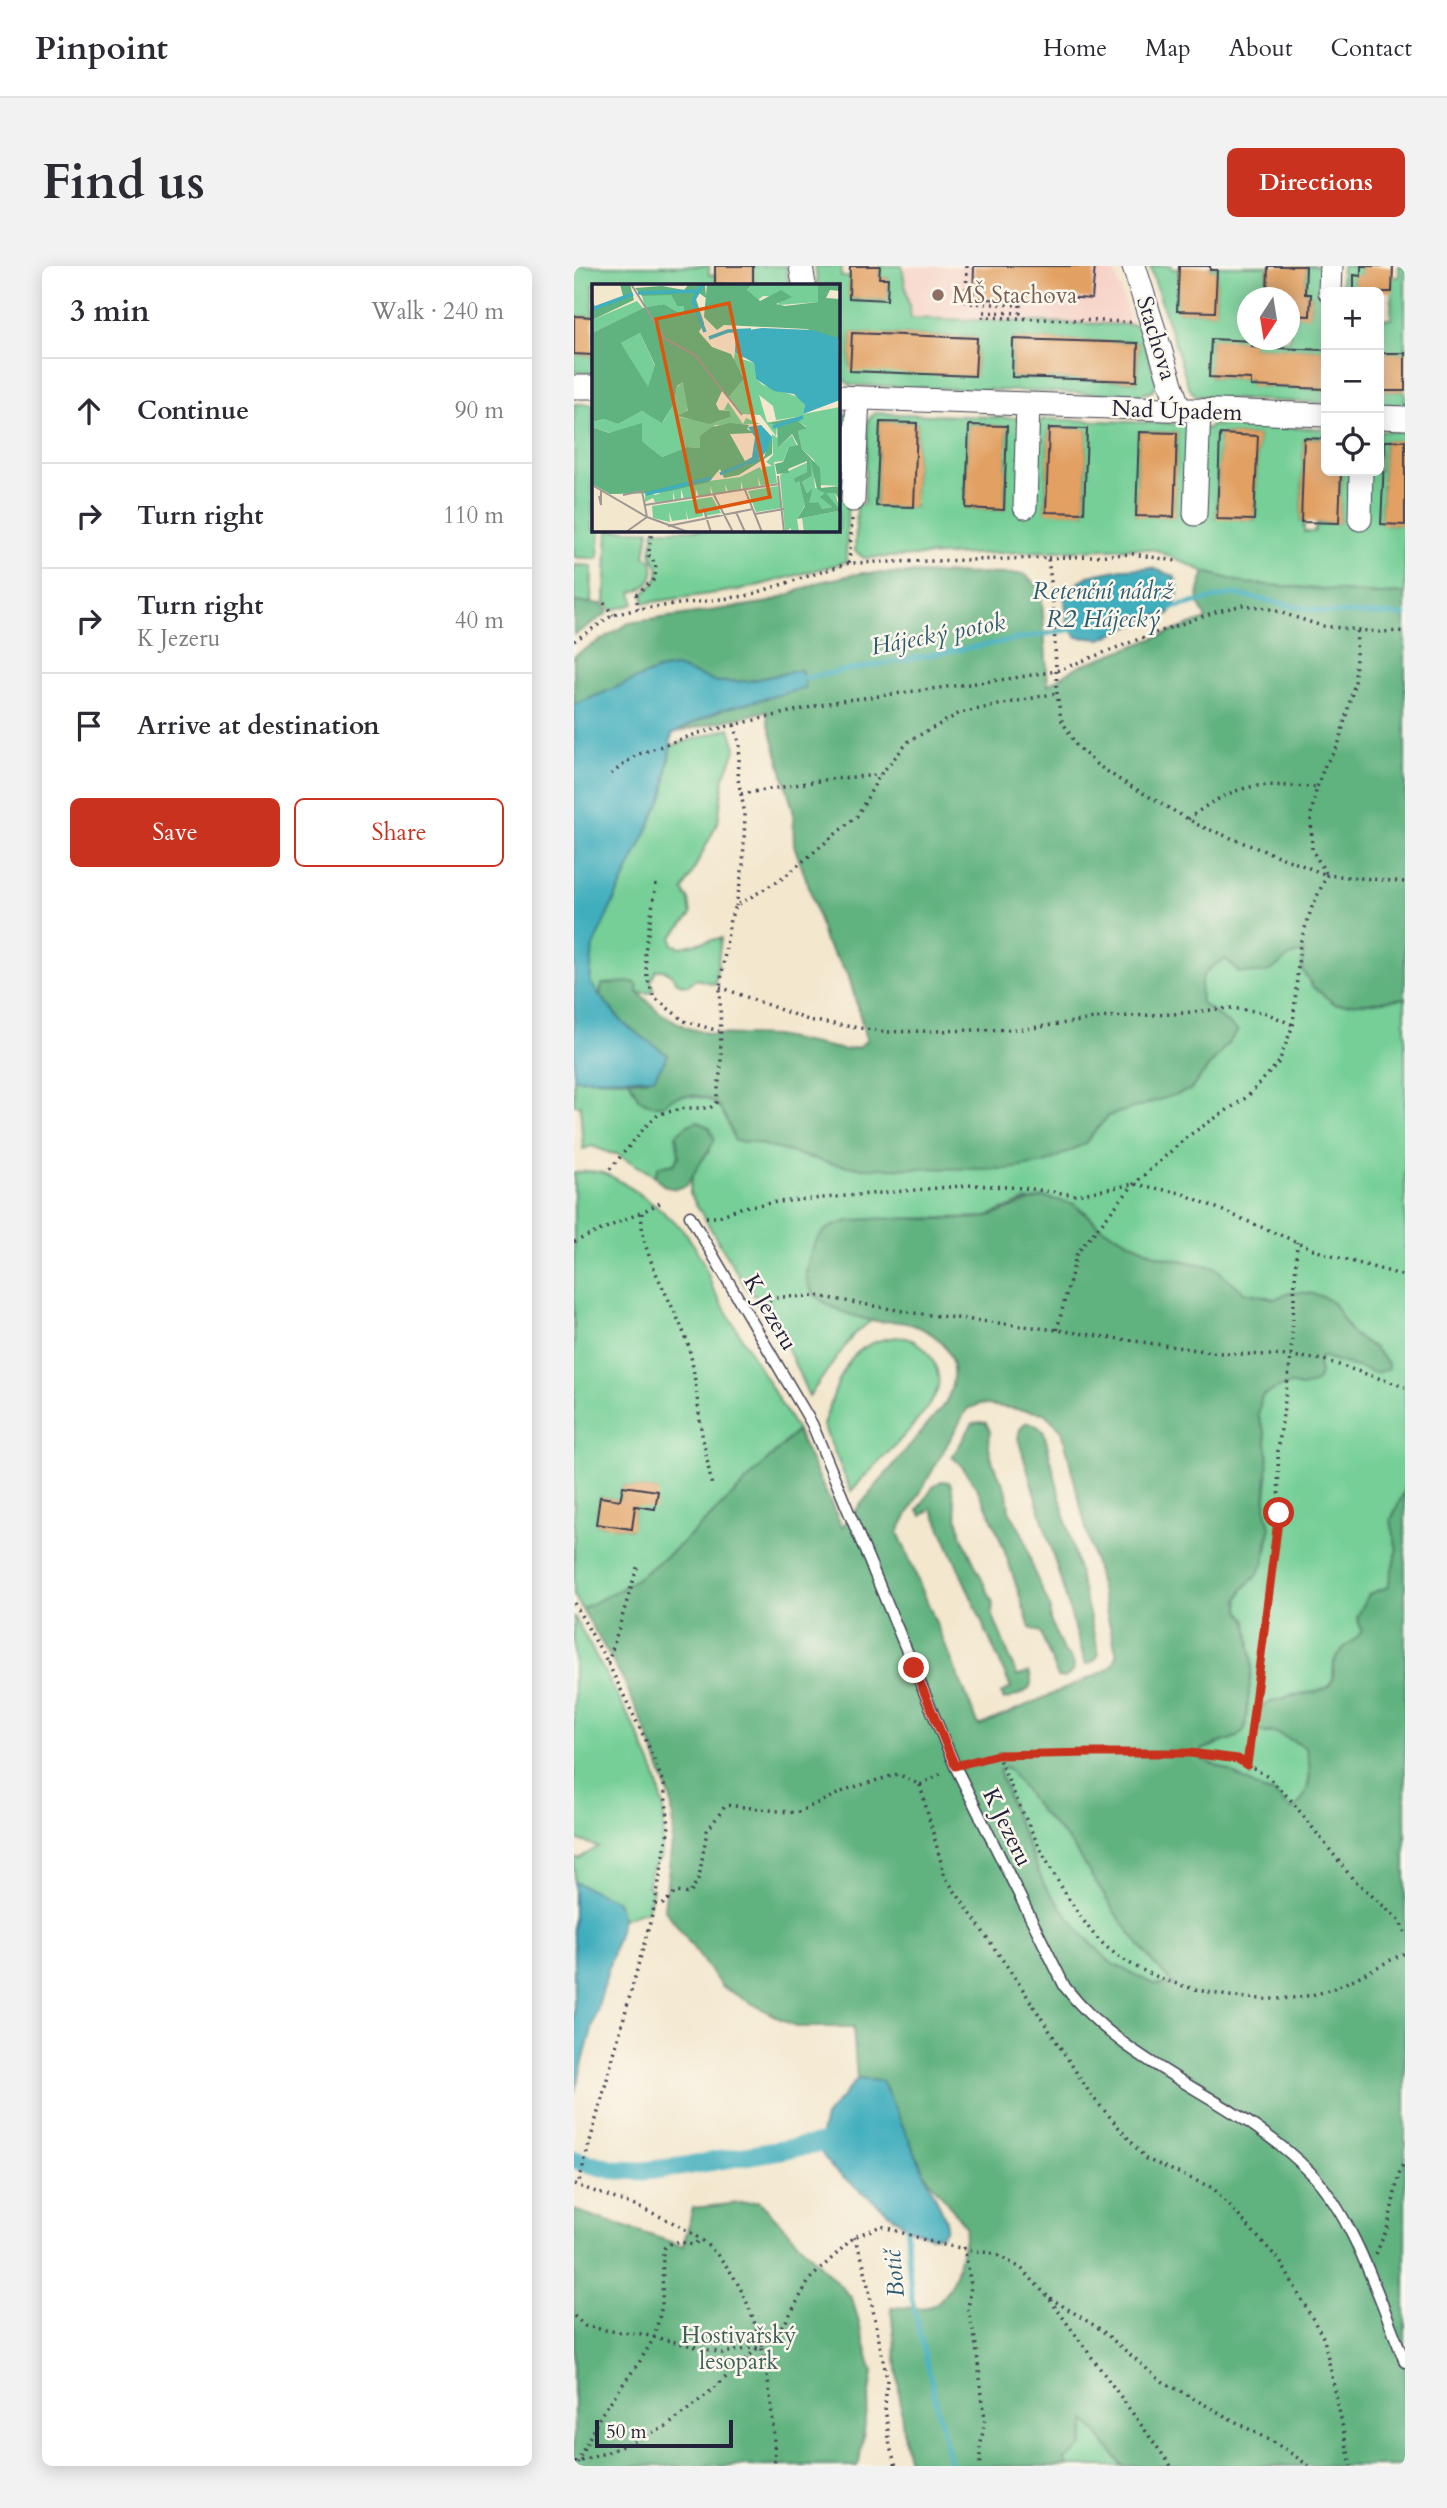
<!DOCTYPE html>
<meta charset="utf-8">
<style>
:root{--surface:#fff;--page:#f2f2f3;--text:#2b2b33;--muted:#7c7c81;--line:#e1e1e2;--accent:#c8321e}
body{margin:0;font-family:Cardo,serif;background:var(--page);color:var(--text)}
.controls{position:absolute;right:21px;top:21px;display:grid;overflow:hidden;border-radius:10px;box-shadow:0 4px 18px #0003}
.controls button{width:63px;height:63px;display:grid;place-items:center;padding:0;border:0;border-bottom:2px solid var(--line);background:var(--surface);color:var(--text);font:35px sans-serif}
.compass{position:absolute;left:663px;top:21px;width:63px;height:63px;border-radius:50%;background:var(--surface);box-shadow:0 4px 18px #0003;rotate:192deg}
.scale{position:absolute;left:21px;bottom:18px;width:138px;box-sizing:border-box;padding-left:7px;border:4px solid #22223b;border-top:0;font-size:19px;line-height:24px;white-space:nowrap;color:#22223b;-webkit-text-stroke:5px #fbf7ec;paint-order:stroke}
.stop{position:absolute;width:21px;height:21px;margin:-16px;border:5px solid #c8321e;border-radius:50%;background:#fff}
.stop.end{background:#c8321e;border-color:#fff;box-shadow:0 2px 7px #0008}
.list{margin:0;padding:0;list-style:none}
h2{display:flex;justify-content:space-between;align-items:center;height:91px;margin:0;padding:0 28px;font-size:30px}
h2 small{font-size:23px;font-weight:400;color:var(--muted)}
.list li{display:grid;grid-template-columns:46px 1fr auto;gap:21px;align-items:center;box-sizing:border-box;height:105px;padding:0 28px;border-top:2px solid var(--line)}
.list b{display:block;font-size:26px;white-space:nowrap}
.list p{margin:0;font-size:23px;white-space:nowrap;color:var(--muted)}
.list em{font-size:23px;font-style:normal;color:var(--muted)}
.actions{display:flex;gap:14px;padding:21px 28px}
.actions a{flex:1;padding:16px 0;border:2px solid var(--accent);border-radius:10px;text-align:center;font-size:24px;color:var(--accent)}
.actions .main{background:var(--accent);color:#fff}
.icon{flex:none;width:38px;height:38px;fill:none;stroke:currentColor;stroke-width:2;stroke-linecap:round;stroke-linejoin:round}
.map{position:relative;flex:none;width:831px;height:2200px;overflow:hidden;border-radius:10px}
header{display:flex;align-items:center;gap:42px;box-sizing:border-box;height:98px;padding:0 35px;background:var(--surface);border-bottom:2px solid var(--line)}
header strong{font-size:33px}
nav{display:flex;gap:38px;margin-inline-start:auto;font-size:24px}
.intro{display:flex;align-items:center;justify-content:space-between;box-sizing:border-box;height:168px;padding:0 42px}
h1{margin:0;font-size:49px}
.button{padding:18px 32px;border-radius:10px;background:var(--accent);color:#fff;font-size:24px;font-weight:700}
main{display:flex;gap:42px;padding:0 42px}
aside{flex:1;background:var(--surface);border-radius:10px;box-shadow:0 4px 18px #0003}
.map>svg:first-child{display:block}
.built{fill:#f7d1c6}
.green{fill:#75cf96;stroke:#4c7868;stroke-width:2;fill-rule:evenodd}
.forest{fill:#60b27f;stroke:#416a5d;stroke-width:2;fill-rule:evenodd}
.water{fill:#3faebd;stroke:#30687c;stroke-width:2}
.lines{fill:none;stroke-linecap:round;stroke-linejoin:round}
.stream{stroke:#3faebd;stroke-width:5}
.canal{stroke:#3faebd;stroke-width:19}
.building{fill:#e2a164}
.lane-casing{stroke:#414051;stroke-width:13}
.street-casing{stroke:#414051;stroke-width:25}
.path{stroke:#414051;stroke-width:3.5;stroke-dasharray:2 5;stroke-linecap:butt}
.lane{stroke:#fff;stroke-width:10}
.street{stroke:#fff;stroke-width:23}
.route{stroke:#c8321e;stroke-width:9}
.education-dot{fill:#8d6e63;stroke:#fbf7ec;stroke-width:2.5}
.labels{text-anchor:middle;stroke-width:5;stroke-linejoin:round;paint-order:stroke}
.education-label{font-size:23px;fill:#785e54;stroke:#fbf7ec;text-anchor:start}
.street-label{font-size:23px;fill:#22223b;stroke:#fbf7ec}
.park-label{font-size:23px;fill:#3f5f5b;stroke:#fbf7ec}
.water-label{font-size:24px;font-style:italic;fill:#2e5a6f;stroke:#fbf7ec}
.inset-river{fill:none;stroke:#3faebd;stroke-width:3.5}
.inset-road{fill:none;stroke:#9f9893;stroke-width:2}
.view{fill:#de560e;fill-opacity:0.15;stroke:#de560e;stroke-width:3.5}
.inset-edge{fill:none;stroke:#22223b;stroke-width:3.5}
</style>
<header>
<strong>Pinpoint</strong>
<nav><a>Home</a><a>Map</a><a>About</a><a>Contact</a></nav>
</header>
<div class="intro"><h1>Find us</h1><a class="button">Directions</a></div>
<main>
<aside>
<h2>3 min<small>Walk · 240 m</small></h2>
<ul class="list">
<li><svg class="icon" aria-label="ahead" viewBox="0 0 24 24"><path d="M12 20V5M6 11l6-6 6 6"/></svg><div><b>Continue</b></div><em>90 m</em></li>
<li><svg class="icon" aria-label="right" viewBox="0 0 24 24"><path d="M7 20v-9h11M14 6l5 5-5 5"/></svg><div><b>Turn right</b></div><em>110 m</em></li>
<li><svg class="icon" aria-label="right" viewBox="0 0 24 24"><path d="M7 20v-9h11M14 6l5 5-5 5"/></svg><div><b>Turn right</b><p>K Jezeru</p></div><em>40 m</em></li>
<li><svg class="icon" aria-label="arrive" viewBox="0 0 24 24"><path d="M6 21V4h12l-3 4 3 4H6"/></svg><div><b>Arrive at destination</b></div></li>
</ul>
<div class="actions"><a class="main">Save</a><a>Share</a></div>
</aside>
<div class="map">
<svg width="831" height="2200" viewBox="0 0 831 2200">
<rect width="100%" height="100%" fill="#fbf7ec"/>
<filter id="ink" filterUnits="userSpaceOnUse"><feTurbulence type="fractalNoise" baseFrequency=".0143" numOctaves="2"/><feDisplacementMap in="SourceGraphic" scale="14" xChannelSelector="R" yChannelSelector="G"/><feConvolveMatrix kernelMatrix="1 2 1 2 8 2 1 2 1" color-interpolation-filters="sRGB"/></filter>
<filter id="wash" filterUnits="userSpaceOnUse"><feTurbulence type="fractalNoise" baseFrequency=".00686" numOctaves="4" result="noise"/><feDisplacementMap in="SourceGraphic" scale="28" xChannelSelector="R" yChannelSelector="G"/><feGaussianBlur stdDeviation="1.57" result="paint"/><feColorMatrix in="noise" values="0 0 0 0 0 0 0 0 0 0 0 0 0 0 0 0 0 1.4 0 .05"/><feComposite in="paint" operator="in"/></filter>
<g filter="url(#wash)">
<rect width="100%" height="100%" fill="#f3e7cd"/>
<!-- built -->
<path class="built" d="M328 0H400L399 25H395V30H399V32L442 34 451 36V41H460L461 29 518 33 521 0H539L557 58 337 52Z"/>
<!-- green -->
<path class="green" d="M0 0H135V9H141V19H19V51L0 50Z
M173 0H212L215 19H179V1Z
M241 0H268L267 11H276L275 32 312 34 314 12H305L306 0H328L337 52 564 59 583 117 577 126 565 129 277 119 264 110V19H244ZM278 67 403 72 401 110 276 101ZM439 73 564 77 563 115 438 111Z
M576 0H598V3H605L604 45 641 46 643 4H636V0H694L693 27 699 28V31L674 32V74H716V49H736L737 29 731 28 732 0H750V49L752 50V84L678 81V75L637 73 636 111 677 113V120L752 123V137L634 132 621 129 615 122Z
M768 0H787V10H780V26H767Z
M825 0H831V87H805V53H817L818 11H825Z
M0 88 19 89V107L0 106Z
M805 125H831V140L805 139Z
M0 138H19V264H26L24 293 0 291Z
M264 146 276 149 272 296 171 323 70 337 69 328 81 317 84 310V300L77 288 80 264H264Z
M301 147 442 152 464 158 469 153 613 158 634 163 638 159 752 163V173L730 172 727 255 730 256V266H740L743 257H765L767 205H805V165L831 166V175H811L807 258 831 259V327L805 328 670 317 631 306 582 284 561 282 290 292 281 285 283 238H290L294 154ZM306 156 343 157 340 241 302 239ZM395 159 433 161 430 244 392 242ZM475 162 513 164 510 247 472 245ZM565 166 603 167 600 251 562 249ZM646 168 684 170 680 254 643 252Z
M34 264H75L71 291 78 294C83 310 74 323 58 326L60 338 37 344 31 336Z
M0 299 18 300 17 337 0 336Z
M156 462 162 482 150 511 144 556 109 625 115 634 117 649 98 671 99 679 107 681 147 672 141 718 122 713 114 719 105 718C99 710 93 702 82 704L77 715 80 723 75 727 26 724V730L16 716 18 680 90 528 97 480Z
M729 686V704L739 721 761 737H791L831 732V1224L817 1254 823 1284 814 1321 795 1328 788 1365 783 1373 772 1380 760 1395 759 1414 753 1422 742 1426 717 1429 690 1440 689 1467H703L731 1480C739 1502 738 1530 718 1544L699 1527 690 1525 649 1502 628 1495V1484L663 1471 671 1463 678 1396 673 1355 666 1345 664 1334 669 1323 683 1309 694 1282 696 1262 691 1241 694 1214 691 1168 684 1149 688 1129 714 1118 726 1121 744 1099 747 1090 802 1106 814 1103V1098L800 1082 778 1068 759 1037 709 1031 701 1033 670 1026 640 1001 584 990 528 962 509 944 453 934 411 951 288 954 266 959 232 1003 238 1027 249 1035 297 1055 280 1068 235 1130C223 1105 198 1037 174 1025L116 928C116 912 123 897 135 886L105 881V890L100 898 84 901 81 910 43 888 36 887 18 880 9 883 6 839H0V813L55 814 65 833C85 833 124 824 140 837 151 844 156 864 161 875L179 876 259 898 510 878 534 850 616 824 663 766 627 737C624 711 629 703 652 692L665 706 699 703 713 690Z
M12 905C18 906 24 905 29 907 48 913 102 953 113 969 125 985 133 1004 139 1023L223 1165C170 1217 116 1277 55 1318 40 1327 23 1335 8 1343L0 1329V907ZM49 1220 83 1225 61 1240 57 1263 23 1258 26 1231 46 1234Z
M326 1071C331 1072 337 1073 342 1076 357 1085 370 1110 362 1127 347 1157 301 1199 277 1225L249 1159C266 1114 270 1074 326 1071Z
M0 1350 65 1470 81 1507 90 1542V1562L87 1591 78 1603 73 1620 79 1623 74 1644 48 1653 42 1635 0 1616V1592L4 1593 24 1581 0 1572Z
M434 1501 468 1547 496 1576 540 1645 577 1694 601 1720 579 1718 537 1697 509 1669 470 1619 438 1543 425 1503Z
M512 2154 549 2200H493L491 2194 508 2180Z"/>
<!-- forest -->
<path class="forest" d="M631 306 670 317 805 328 831 327V732L791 737 761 738 739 721 728 704 729 686C709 691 714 693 699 703 689 709 677 707 665 706L652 693C629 703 624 712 627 737L664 765 616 824 534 850 510 878 471 897 434 903 288 902 259 898 179 876 161 875C156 864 151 844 140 836 126 827 101 827 89 839H78L65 833 55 814H73L94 789 50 758 26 730 28 718 60 716 64 719 63 725 85 746 113 762 138 768 201 770 271 784 285 781 293 774 274 708 251 676 236 624 220 579 219 544 194 455 193 445 98 467 146 444 231 422 227 404 175 415 143 416 102 401 84 404 0 439V390L55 357 196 336 246 316 287 307 450 308 467 323 474 419 503 401 632 353C621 333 623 326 631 306Z
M0 336 28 338 34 347 0 369Z
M123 855 136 862 141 874 112 920C98 925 89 922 81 910L84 901 100 898 105 890 102 869 112 860Z
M470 931 500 938 528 962 584 990 640 1001 670 1026 701 1033 715 1026 735 1027 750 1031 759 1037 778 1068 800 1082 814 1098V1103L802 1107 747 1090 744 1099C750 1112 740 1120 727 1121 723 1121 719 1118 715 1119 707 1119 696 1127 688 1130L684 1148 691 1168 694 1190 691 1241 696 1262 690 1297 683 1309 669 1323 664 1334 666 1345 673 1355 678 1396 671 1463 663 1471 628 1483V1494L649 1502 690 1525 699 1527 718 1544C738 1530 739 1502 731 1481L703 1467 684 1465C667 1426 736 1433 752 1422 763 1415 757 1403 762 1392 767 1380 781 1376 788 1365L783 1351 795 1328 814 1321 823 1284 817 1254 831 1224V2200H549L512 2154 508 2180 491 2194 493 2200H336L330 2175 317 2041C328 2041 347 2044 357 2040 381 2030 388 1983 392 1961L350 1907 308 1815 283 1813 279 1761H221L148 1721 90 1642 100 1561 97 1534 75 1472 50 1415 8 1343C23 1335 40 1327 55 1318 116 1277 170 1217 223 1165L268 1261 372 1136C389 1100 375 1070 336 1058 322 1054 308 1057 295 1054 267 1047 223 1032 234 996 237 985 242 971 252 964 281 943 373 958 410 951 431 947 450 935 470 931ZM406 1138 470 1147 488 1164 543 1389 539 1399 531 1405 405 1460 324 1266 393 1143ZM433 1501 468 1547 496 1576 540 1645 577 1694 600 1719 579 1718 537 1697 509 1669 470 1619 438 1543 425 1504Z
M407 1156 412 1157 416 1165 415 1181 419 1197 433 1226 435 1244 450 1271 460 1306 476 1341V1354L490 1387 496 1390 500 1398 499 1405 491 1412 484 1411 466 1366 456 1362C441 1317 414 1218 378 1191L399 1157Z
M451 1157C459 1156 464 1160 470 1166L525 1388 520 1395 512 1399 444 1172 446 1163Z
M367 1215 375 1216 377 1219 387 1269 419 1337 418 1347 443 1410 455 1406C464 1426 444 1429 430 1434L427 1427 437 1422 358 1242 348 1250 344 1244 359 1221Z
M185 1935 278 2032 299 2107 285 2197 283 2200H0V1944L109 1980 119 1942Z"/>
<!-- water -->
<path class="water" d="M578 302 600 310C607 325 604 334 595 348L580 350 527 373 503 371 494 359 490 327 514 310 548 303Z
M102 401 143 416 175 415 227 404 232 422 146 444 98 468 90 528 19 680 16 716 26 730 50 758 94 789 80 812 0 813V439L84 404Z
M0 1616 43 1635 48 1653 0 1829Z
M283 1813 308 1815 372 1954V1963L367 1969 356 1970 334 1962 258 1902 248 1888 245 1877 251 1851Z"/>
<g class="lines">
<!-- stream -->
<path class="stream" d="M592 343 660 328 755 347 831 349
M225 413 504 362
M332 1956 337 2029 377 2200"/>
<!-- canal -->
<path class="canal" d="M0 1894 41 1904 69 1905 105 1901 272 1873"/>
</g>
<g id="blocks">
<!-- building -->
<path class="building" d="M141 0H179V19H141Z
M276 0H306L305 12H314L313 34 275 32Z
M400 0H521L518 33 461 29 460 36 399 32Z
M605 0H636V4H643L641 46 603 45Z
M694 0H732L731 28H737L736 50 716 49V32H699V28H693Z
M787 0H819L818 26H780V9L787 10Z
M0 50 19 51V89L0 88Z
M278 67 403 72 401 110 276 105Z
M439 73 564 77 563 115 438 111Z
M637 73 679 75 678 81 752 84V123L677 120V113L635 111Z
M805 87H831V125H805Z
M306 156 343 157 340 241 302 240Z
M395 159 433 160 430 244 392 242Z
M475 162 513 163 510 247 472 246Z
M565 166 603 167 600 251 562 250Z
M646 168 684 170 680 254 643 253Z
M730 172 752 173V205H767L765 257 727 256Z
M811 175H831V259L807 258Z
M49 1220 84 1225 81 1243 61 1240 58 1263 22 1258 26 1231 46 1234Z"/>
</g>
</g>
<g filter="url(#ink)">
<use href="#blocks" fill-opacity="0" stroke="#414051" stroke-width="2"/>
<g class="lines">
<defs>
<path id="lane" d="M116 950 238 1158 381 1500 491 1721C555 1804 664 1832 736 1906 780 1951 807 2038 831 2096"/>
<path id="street" d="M227 0 230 19
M560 0 605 144
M756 26 757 0
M0 121H19
M264 131 752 149
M805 151 831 152
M279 234 284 132
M451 241 454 138
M621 248 625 144
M786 253 787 205"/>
</defs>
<!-- lane casing -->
<use href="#lane" class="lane-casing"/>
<!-- street casing -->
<use href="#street" class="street-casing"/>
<!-- path -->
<path class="path" d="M393 0 392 37 446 39V47L409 46V51L557 56
M74 292 78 264
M474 292 559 288 602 295
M275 297 278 253
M62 328 81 313 82 299 75 289
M62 328 64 343
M30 337 39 349
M0 375 39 349 64 343 172 330 275 297 474 292 479 332 483 427 487 453 502 479 522 498 546 514 626 560 753 609
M160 459 166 479 164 513 171 548 169 600 162 640
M37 508 62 489 125 467 259 436 440 412 482 405 573 370 644 345 669 339 693 342 748 360 803 366 831 365
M167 528 256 513 306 509
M614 553C633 538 658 523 682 520 701 518 723 521 743 521
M752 607 738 584 737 548 743 521 751 499 764 480 781 416 783 364
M82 618 71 686 73 712 80 731 110 755 145 765
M146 721 234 754 312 766 451 763 534 751 600 748 656 742 690 746 719 759
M36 903 73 859 85 848 112 842H136L142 837 147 800 146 721 156 653 162 640 209 612 283 550 306 509 335 475 386 447 483 427
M86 937 68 946C64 991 103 1039 115 1082 122 1110 123 1139 128 1168 131 1185 135 1203 138 1221
M132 951H143L169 941 203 936 399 919 450 922 502 929 560 918 607 927 751 988 831 1010
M0 976 68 946
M182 1038 206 1031 243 1030 340 1047 483 1064 645 1087 717 1090 750 1094 831 1121
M483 1064 503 987 560 918 614 870 673 831 705 796 719 759 726 677 738 641 753 609 831 616
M0 1337 34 1397 74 1479 90 1519 95 1560 81 1638 4 1919
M34 1397 64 1299
M423 1489 616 1487 665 1493 694 1511 716 1533 778 1612 825 1654 831 1666
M395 1496 423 1489C450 1550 477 1613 518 1666 562 1722 690 1748 755 1724 781 1714 806 1699 831 1687
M673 1499 705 1247 704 1185 717 1090 723 976
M346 1519 371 1611 446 1719 517 1829 572 1893 639 1922 706 1995 750 2073 777 2200
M81 1638H89L102 1626 116 1628 125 1611 133 1565 152 1539 222 1547 274 1523 324 1508 346 1519 368 1507
M0 1918C40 1933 93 1948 127 1974 189 2021 199 2128 201 2200
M280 1971 289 1995 313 2113 311 2141 316 2181 322 2200
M390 1981 397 2019 394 2044 401 2073 411 2153 406 2183V2200
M802 1988 814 1960 825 1908 831 1894
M476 2032 526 2063 586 2114 711 2183 735 2200
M0 2050 11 2060 36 2065 67 2068 148 2087 185 2081
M0 2197 37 2185 92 2161 138 2124 211 2057 236 2013 280 1971 307 1960 364 1978 421 1988 447 2002 474 2031 597 2200
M3 2197 26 2150 66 2095 80 2072 88 2040 89 1983C98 1973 107 1976 119 1979L126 1974"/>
<!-- lane -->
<use href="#lane" class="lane"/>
<!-- street -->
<use href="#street" class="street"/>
</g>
</g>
<g class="lines" filter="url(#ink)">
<!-- route -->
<path class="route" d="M340 1402 381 1500 423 1489 516 1487H616L664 1493 673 1499 705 1247"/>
</g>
<!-- markers -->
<circle class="education-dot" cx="364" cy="29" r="7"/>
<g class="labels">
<!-- education labels -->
<g class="education-label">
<text x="378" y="37">MŠ Stachova</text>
</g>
<!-- street labels -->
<g class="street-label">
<text transform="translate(583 72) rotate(73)" y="8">Stachova</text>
<text transform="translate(603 144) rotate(2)" y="8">Nad Úpadem</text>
<text transform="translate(197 1046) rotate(60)" y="8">K Jezeru</text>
<text transform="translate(434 1561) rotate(64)" y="8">K Jezeru</text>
</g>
<!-- park labels -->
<g class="park-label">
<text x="165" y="2077">Hostivařský<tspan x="165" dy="26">lesopark</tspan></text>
</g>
<!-- water labels -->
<g class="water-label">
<text x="529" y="333">Retenční nádrž<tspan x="529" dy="28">R2 Hájecký</tspan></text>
<text transform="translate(364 368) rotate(-11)" y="8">Hájecký potok</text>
<text transform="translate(320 2008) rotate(-95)" y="8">Botič</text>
</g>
</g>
<!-- overview -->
<g transform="translate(18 18)">
<rect width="248" height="248" fill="#f3e7cd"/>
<path d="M160 0H226L227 18 187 21 186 17 199 13 171 12 165 17 155 6ZM72 10 79 11 85 22 92 21 93 33 72 20 53 24 50 12ZM45 17 51 24 0 49V36ZM48 49 63 82 56 104 29 59ZM143 68 157 73 147 74 162 79 164 95 171 101 206 113 213 121 211 130 248 123V202L228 201 222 176 210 165 206 147 215 143 207 138 211 132 184 136 181 122 167 111 175 138 185 141 184 152 168 131 150 130 136 114 153 94 141 79ZM86 90 95 93 96 125 87 133 121 139 138 133V127L132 126 136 118 151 140 154 134 168 140 123 141 108 164 95 163 70 173 50 157V143L18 149 0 143V138L12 135 26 140 50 127 71 138 82 120 85 103 91 98ZM180 150 187 155 186 164 200 151 205 162 197 163 191 177 182 178 185 199 169 202 166 193 167 202 151 205 149 197V205L136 208 133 200 134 208 121 210 118 202 119 211 107 213 104 205V213L92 215 89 205V216L83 217 81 207V217L63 218 61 214 53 218V207L63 211 101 199 148 193 168 183 170 187V183L180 182 174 178 181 171ZM217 176 221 181 223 204 243 209 248 226 232 210 229 213 240 223 230 225 225 218 216 220 221 204 215 209 210 198 220 192ZM216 178 215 188 202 194 207 197 213 221 205 235 207 248H199V244L193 248 188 191ZM186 202 190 224 164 228 156 207ZM120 213 129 229 113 232 110 222 111 232 96 235 94 225 95 235 80 237 77 228 78 238 61 234 60 222ZM246 227 248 248H212L210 234Z" fill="#75cf96"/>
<path d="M28 0H38L42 16 0 36V14L3 23 15 20 31 12ZM97 0H113L114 14 107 9 104 15 112 39 107 48 120 63 139 70 152 95 136 114 130 107 124 120 127 126 138 127V133L118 140 86 132 96 126 91 98 85 102 82 120 70 139 50 127 26 140 12 135 0 138V49L51 24 72 20 92 32V22H85L79 11 50 12 43 4 70 2 92 6ZM48 49 63 81 56 103 29 59ZM115 0H160L155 6 168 17 189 6 200 13 184 20 193 22 226 18V0H248V7L238 6 234 14 248 15V56L215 45 132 41 125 46 112 33ZM211 132 207 138 215 144 206 147 210 165 228 184 229 204 248 202V217L243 209H234L248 226V236L246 227 205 235 213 222 207 197 203 199 202 194 215 188V177L196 185 197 189 185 190 183 180 191 178 197 163 206 161 200 150 186 164 185 141 175 139ZM218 175 225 205 233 209 228 213 240 223 230 225 226 218 217 219 221 204 215 209 210 198 220 192ZM50 139V157L70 173 95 163 108 164V152L120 143 138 139 157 141 155 145 162 149 138 150 153 177 160 173 151 181 172 173 180 152V170L147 191 132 194 128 185 117 198 69 209 18 210 0 200V143L17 149Z" fill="#60b27f" fill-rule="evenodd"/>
<path d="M170 44 220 46 246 54 248 116 211 130 213 121 202 110 182 107 164 95 162 79 143 68 144 48ZM169 141 180 153 175 167 163 179 150 181 160 173 163 153 156 143Z" fill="#3faebd"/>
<path class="inset-river" d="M111 0 101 17 113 48M46 9 106 7M0 25 41 10M117 54 136 47 159 46M181 143 211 133M128 190 152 180M54 210 119 194"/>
<path class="inset-road" d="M39 0 73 55 103 71 150 131M186 192 192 248M0 201 55 233 96 248M153 206 170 248M31 211 50 207 55 233 34 248M122 211 141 248M7 212 9 221V207M53 221 187 200M111 223 119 248M144 228 153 248M163 230 192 225M76 242 161 225"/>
<path class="view" d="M137 19 178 213 105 228 64 35Z"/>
<rect width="248" height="248" class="inset-edge"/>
</g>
</svg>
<div class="controls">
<button>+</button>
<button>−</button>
<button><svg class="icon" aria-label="locate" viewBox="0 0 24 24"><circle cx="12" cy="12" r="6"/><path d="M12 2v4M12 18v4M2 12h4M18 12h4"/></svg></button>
</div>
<svg class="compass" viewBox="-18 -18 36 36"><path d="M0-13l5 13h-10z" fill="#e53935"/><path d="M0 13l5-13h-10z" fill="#7c7c81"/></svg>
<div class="scale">50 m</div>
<div class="stop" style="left:705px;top:1247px"></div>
<div class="stop end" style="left:340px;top:1402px"></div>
</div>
</main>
